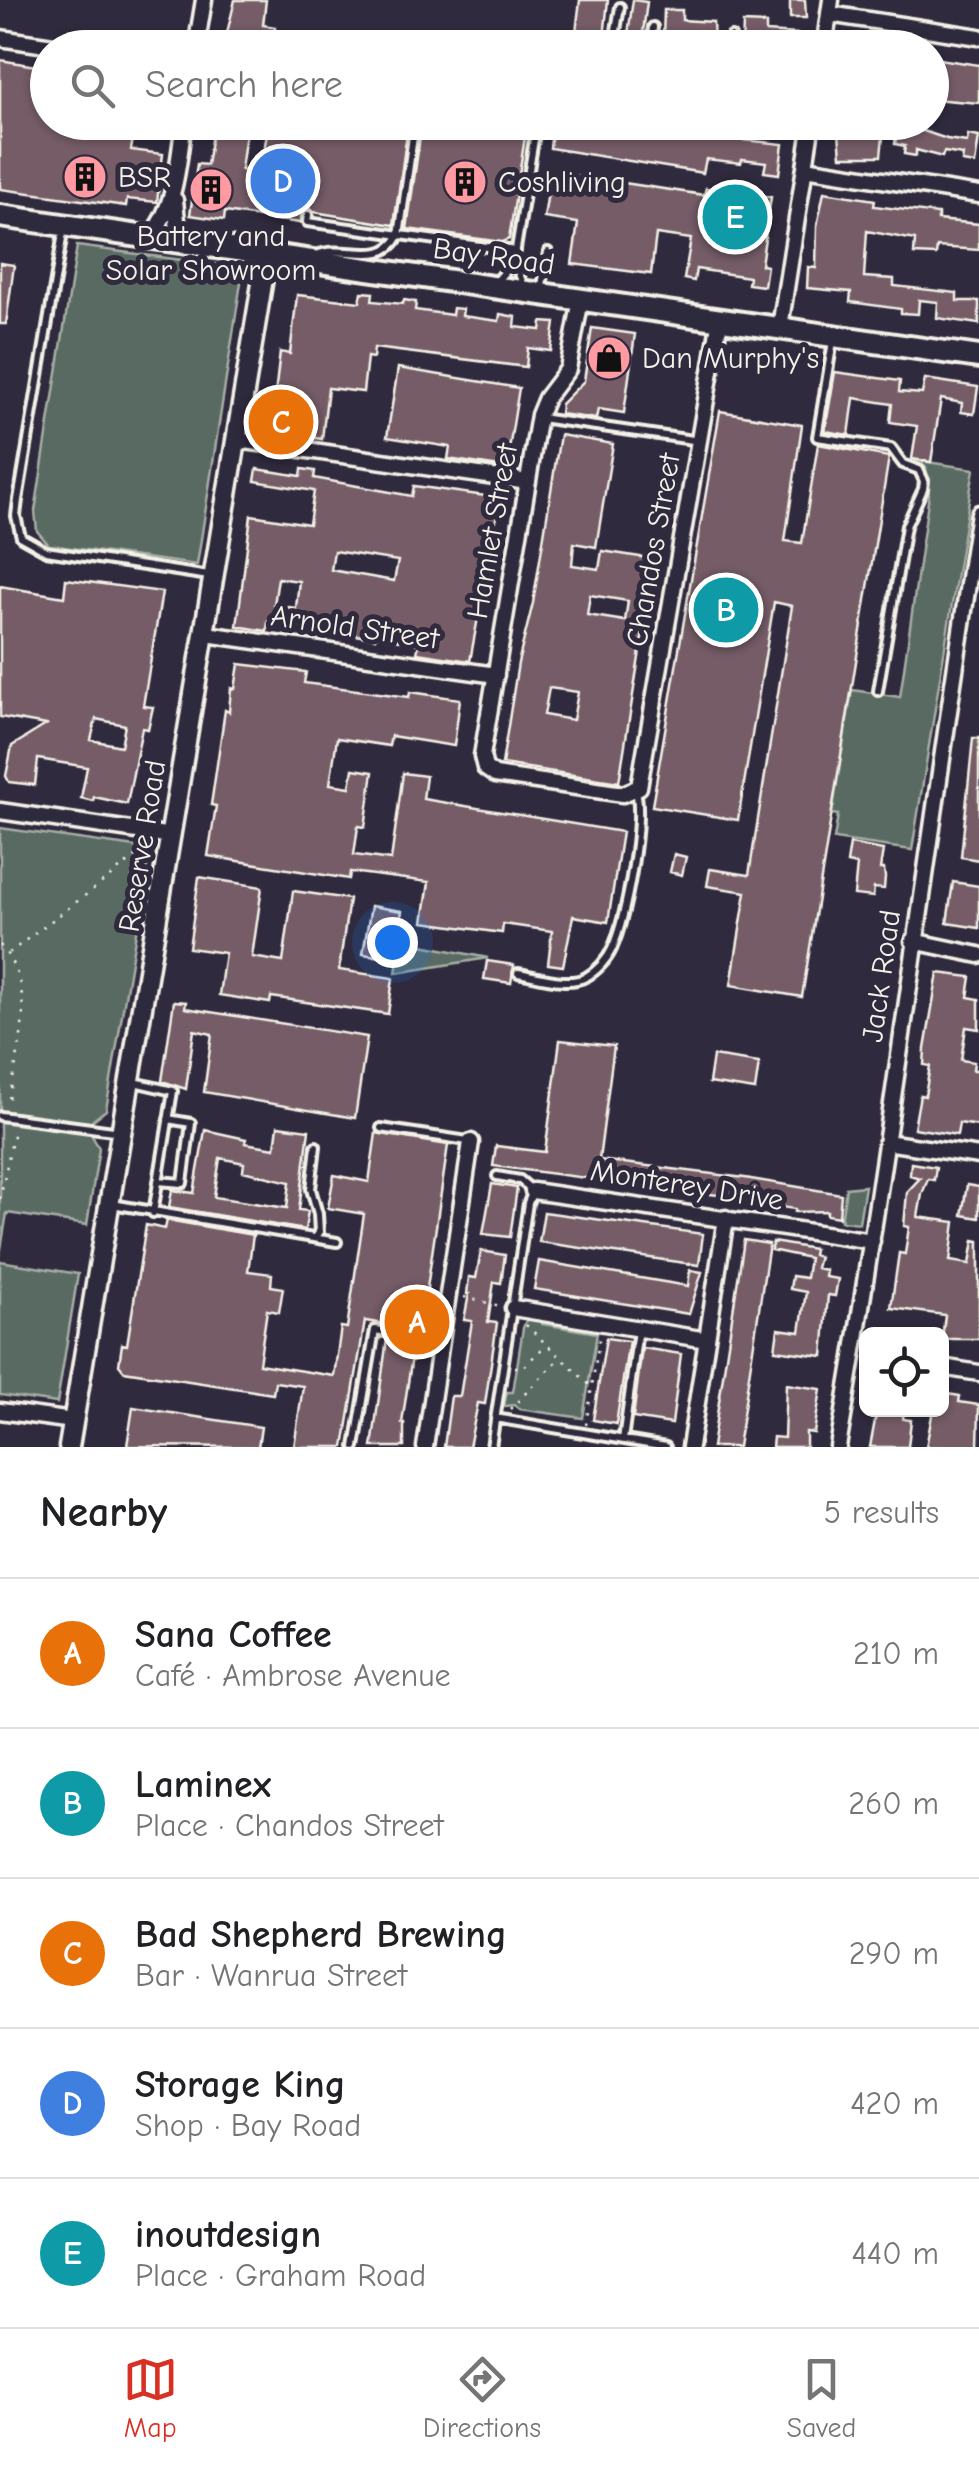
<!DOCTYPE html>
<meta charset="utf-8">
<style>
:root{--surface:#fff;--page:#f6f6f6;--text:#202124;--muted:#757577;--line:#e0e0e0;--accent:#d93025}
body{margin:0;font-family:"Comic Neue",sans-serif;background:var(--page);color:var(--text)}
.controls{position:absolute;right:30px;bottom:30px;display:grid;overflow:hidden;border-radius:15px;box-shadow:0 2px 8px #0004}
.controls button{width:90px;height:90px;display:grid;place-items:center;padding:0;border:0;border-bottom:2px solid var(--line);background:var(--surface);color:var(--text);font:50px sans-serif}
.you{position:absolute;left:392px;top:942px;width:35px;height:35px;margin:-25px;border:8px solid #fff;border-radius:50%;background:#1a73e8;box-shadow:0 0 0 15px #1a73e833}
.badge{display:grid;place-items:center;width:65px;height:65px;border-radius:50%;background:var(--accent);color:#fff;font-size:32px;font-weight:700}
.pin{position:absolute;translate:-50% -50%;border:5px solid #fff;box-shadow:0 2px 10px #0006}
.list{margin:0;padding:0;list-style:none}
h2{display:flex;justify-content:space-between;align-items:center;height:130px;margin:0;padding:0 40px;font-size:42px}
h2 small{font-size:32px;font-weight:400;color:var(--muted)}
.list li{display:grid;grid-template-columns:65px 1fr auto;gap:30px;align-items:center;box-sizing:border-box;height:150px;padding:0 40px;border-top:2px solid var(--line)}
.list b{display:block;font-size:38px;white-space:nowrap}
.list p{margin:0;font-size:32px;white-space:nowrap;color:var(--muted)}
.list em{font-size:32px;font-style:normal;color:var(--muted)}
.icon{flex:none;width:55px;height:55px;fill:none;stroke:currentColor;stroke-width:2;stroke-linecap:round;stroke-linejoin:round}
.map{position:relative;flex:none;width:979px;height:1447px;overflow:hidden}
.search{position:absolute;background:var(--surface);box-shadow:0 2px 8px #0004;left:30px;right:30px;top:30px;height:110px;display:flex;align-items:center;gap:25px;box-sizing:border-box;padding:0 35px;border-radius:55px;color:var(--muted);font-size:38px}
.sheet{height:880px;background:var(--surface)}
nav{display:flex;justify-content:space-around;align-items:center;box-sizing:border-box;height:140px;border-top:2px solid var(--line);background:var(--surface);font-size:28px;color:var(--muted)}
nav a{display:grid;justify-items:center;gap:5px}
nav .on{color:var(--accent)}
.map>svg:first-child{display:block}
.green{fill:#596b62;stroke:#a6aea5;stroke-width:2.5}
.building{fill:#745c66;stroke:#f4f1e8;stroke-width:2.5;fill-rule:evenodd}
.lines{fill:none;stroke-linecap:round;stroke-linejoin:round}
.service-casing{stroke:#f4f1e8;stroke-width:14}
.minor-casing{stroke:#f4f1e8;stroke-width:21}
.tertiary-casing{stroke:#f4f1e8;stroke-width:25}
.secondary-casing{stroke:#f4f1e8;stroke-width:28}
.path{stroke:#f4f1e8;stroke-width:2.5;stroke-dasharray:2.5 8;stroke-linecap:butt}
.service{stroke:#2f2a3d;stroke-width:6}
.minor{stroke:#2f2a3d;stroke-width:14}
.tertiary{stroke:#2f2a3d;stroke-width:18}
.secondary{stroke:#2f2a3d;stroke-width:20}
.labels{text-anchor:middle;stroke-width:10;stroke-linejoin:round;paint-order:stroke}
.poi-label{font-size:30px;fill:#f4f1e8;stroke:#2f2a3d;text-anchor:start}
.street-label{font-size:30px;fill:#f4f1e8;stroke:#2f2a3d}
</style>
<div class="map">
<svg width="979" height="1447" viewBox="0 0 979 1447">
<rect width="100%" height="100%" fill="#2f2a3d"/>
<filter id="ink" filterUnits="userSpaceOnUse"><feTurbulence type="fractalNoise" baseFrequency=".01" numOctaves="2"/><feDisplacementMap in="SourceGraphic" scale="20" xChannelSelector="R" yChannelSelector="G"/><feConvolveMatrix kernelMatrix="1 2 1 2 8 2 1 2 1" color-interpolation-filters="sRGB"/></filter>
<g filter="url(#ink)">
<!-- green -->
<path class="green" d="M77 246 235 267 242 276 197 565 49 545 37 531 35 511Z
M914 460 974 469 912 850 834 839 838 815 832 814 852 690 900 697 929 494 926 467Z
M0 828 150 849 106 1110 93 1120 91 1134 99 1148 87 1225 7 1213 0 1255Z
M401 941 488 958 396 973Z
M865 1186 859 1223 841 1221 846 1188Z
M0 1261 78 1274 57 1403 0 1395Z
M527 1318 541 1320 542 1324 597 1333 583 1418 519 1409 514 1405 504 1406 507 1392H513L523 1328Z"/>
<!-- building -->
<path class="building" d="M235 0H266L263 25 275 27 272 48H247L248 42 226 37Z
M580 0H608L604 38 593 37 592 48H574Z
M633 0 647 2 641 48H626Z
M790 0H805L806 18H790Z
M664 10H682V20L713 22 714 42 663 37Z
M743 23 766 24V32L797 34 796 48H742Z
M857 34 898 38V41L904 42V48H855Z
M939 59 979 65V103L933 99Z
M0 60 48 68V122H136L131 150 163 154 157 202 127 199 126 206 0 189Z
M214 122H241L240 132 246 133 241 170 260 173 269 122H382L408 126 394 225 314 212 308 208 302 212 300 223 225 212 224 220 190 215 197 164 207 165Z
M422 122 525 137 509 239 502 242 407 229Z
M553 122H626L713 137 783 144 779 174 764 172 766 162 742 159 741 163 706 159 703 173 550 148Z
M838 122H876L873 135 883 136 881 156H841Z
M898 122H921L920 130 947 139 967 142 968 135 979 137 975 164 962 162 963 155 944 152 942 157 916 150V156L904 154 905 146 895 144Z
M551 172 704 195 706 188 771 197 761 265 767 266 764 286 748 284 749 277 696 269 694 281 684 279 691 239 656 234 651 274 572 264 578 223 544 218Z
M824 192 875 200 874 206 938 214V220L979 224V250L937 247 936 255 914 254 915 240 867 231 864 277 894 279V286L957 293V301H979V324L937 318 938 302 919 300 918 314 901 313V309L850 302 851 292 807 288 808 267 816 268 817 226Z
M0 263 14 265 6 324H0Z
M362 292 373 293 372 301 403 304 404 300 416 302 415 310 452 315 453 308 463 309 462 316 499 321 500 314 516 317 515 327 541 330 542 322 555 323 551 351 528 348 526 367 374 348 373 358 367 357 363 392 328 388 322 439 267 431 271 402 274 403 280 352 290 354 297 295 360 302Z
M592 328 635 334 624 413 598 409 596 419 560 414 561 404 584 381Z
M398 368 519 388 506 468 448 459 450 447 387 437Z
M835 372 900 381 899 392 922 394 925 379 978 387 974 414 961 412 962 403 941 399 931 462 912 459 917 426 890 422 892 404 854 398 849 435 825 431Z
M720 411 802 425 785 541 802 543 818 444 889 457 802 997 731 985 746 892 707 886 710 869 749 875 792 606 774 602 738 820 652 806Z
M560 435 613 444 596 547 574 543 572 565 599 569 602 551 653 559 650 580H646L642 604 638 603 635 625 644 626 619 782 502 764 518 663 533 603ZM590 595 628 601 625 621 587 615ZM549 688 578 692 573 720 544 715Z
M257 469 301 476 302 469 315 471 314 478 412 496 414 486 500 498 470 661 417 653 419 644 376 635 375 638 268 622 267 631 237 626 251 515 309 524 314 491 255 481ZM334 551 398 561 394 581 331 570ZM278 578 299 581 296 608 274 605Z
M66 579 162 592 143 706 153 707 148 729 142 728 127 804 94 797 93 801 81 798 87 767 38 759 35 785 9 782 6 776 12 746 46 725 0 717V586L64 597ZM96 719 125 725 121 746 91 740Z
M239 664 306 672 304 683 409 697 410 692 460 699 454 746 391 736 389 746 337 738 330 784 350 787 353 769 373 772 365 827 358 826 354 855 391 860 403 773 426 776 423 799 622 832 608 922 573 916 563 966 548 964 552 931 503 924 502 933 423 922 429 882 350 872 349 879 208 856 216 806 211 805 225 710 229 712 231 688 235 689Z
M973 738H979V860L961 857Z
M850 844 883 850 880 869H884L885 877 884 889 874 888 873 897 854 895 857 865 847 863Z
M674 854 686 857 682 875 670 872Z
M199 877 262 887 252 957 283 962 293 891 349 899 339 970 393 978 388 1014 271 997 270 1003 219 995 225 953 189 948Z
M953 882 979 886V928L947 923Z
M371 906 402 911 394 959 363 954Z
M487 961 514 965 511 983 484 979Z
M938 973 971 977 968 997 979 999V1029L966 1027 961 1060 974 1062 973 1070H979V1126L959 1123 957 1135 914 1128 920 1095 925 1096 930 1066 924 1065 925 1049Z
M174 1001 186 1002 185 1008 367 1037 355 1118 204 1092 212 1034 194 1030 186 1089 162 1081Z
M560 1040 614 1046 599 1160 745 1178 841 1194 839 1217 827 1215V1211L795 1212V1209L748 1202 749 1199 493 1166 496 1146 545 1152Z
M713 1056 759 1063 755 1090 709 1083Z
M278 1126 309 1130 299 1210 308 1211 305 1230 169 1207 172 1190 194 1193 205 1130 246 1139 245 1143 275 1148ZM220 1158 244 1163 243 1171 290 1182 287 1208 214 1197Z
M376 1133 448 1145 421 1329 365 1321 344 1447H294L303 1386 275 1382 273 1394 124 1371 119 1365 122 1344 127 1345 146 1225 165 1229 167 1220 253 1235 248 1271 272 1274 271 1286 283 1288 279 1312 267 1310 259 1364 334 1376 341 1327 347 1328 364 1214 328 1208 334 1175 369 1182Z
M911 1163 936 1167 934 1180 928 1179 922 1194 918 1217 955 1222 950 1261 970 1264 974 1240 979 1241V1339H942L945 1315 891 1308 899 1253 905 1254 909 1227 904 1226 907 1192 920 1178 910 1175Z
M492 1184 517 1188 510 1237 483 1234Z
M967 1185 979 1187V1218L962 1215Z
M544 1212 703 1234 699 1265 539 1242Z
M744 1240 769 1244 738 1447H712Z
M773 1242 814 1249 813 1255 819 1257 816 1268 826 1270 825 1277 838 1279 835 1296 828 1295 823 1356 775 1350 778 1329 800 1332 806 1292 790 1289 792 1276 806 1278 809 1258 771 1250Z
M481 1251 505 1255 501 1283 494 1282 488 1322 497 1323 485 1404 478 1403 469 1447H444L451 1396H460L472 1321 464 1320 469 1294H467L469 1277 476 1278Z
M539 1261 688 1286 690 1270 702 1272 689 1314 534 1289Z
M606 1338 629 1341 616 1424 593 1420Z
M387 1339 414 1343 402 1423H404V1447H372Z
M642 1348 681 1354 672 1424 633 1418Z
M786 1384 821 1389 814 1433 806 1432V1447H772L773 1437 784 1438Z
M942 1393 960 1396 959 1402 979 1405 978 1447H926L933 1410H942Z
M133 1407 261 1427 258 1447 127 1446Z
M877 1410 904 1411 903 1419 911 1420 908 1447H870Z"/>
<g class="lines">
<defs>
<path id="service" d="M613 48 620 7
M651 48 653 27
M729 48 731 37
M507 122 536 127 514 261 525 289
M308 215 307 222 516 251
M64 227 18 500 16 516 21 537 46 551 209 576
M317 255C344 243 382 268 399 236L415 122
M495 283 514 261
M541 291 548 252
M833 341 817 437 891 448 903 464 919 470 924 481 923 489 906 526 878 691
M540 418 700 441
M518 973C537 976 568 987 586 977 597 971 607 960 612 949 626 917 644 823 636 790
M134 1082 173 1091 153 1213
M0 1116 121 1132
M381 1128 468 1141
M158 1181 183 1183 191 1123 168 1119
M112 1204 337 1242
M315 1238 319 1233 318 1214 311 1189 316 1146
M495 1418 666 1447
M623 1440 638 1330
M355 1447 375 1330 439 1340
M491 1447 528 1203 533 1191 520 1180 497 1176"/>
<path id="minor" d="M829 14 979 37
M0 38 66 48
M196 48 204 0
M824 48 831 0
M805 168 979 195
M175 200 179 241
M150 237C177 205 178 162 184 122
M581 299 568 369 546 398 539 415 482 756 485 768 495 775 623 794 639 787 720 319
M780 327 812 122
M238 440 528 482
M206 634 496 675
M0 811 172 836
M913 941 979 955
M886 1142 979 1156
M533 1191 872 1241
M513 1308 707 1340
M942 1367 979 1373
M0 1411 73 1421
M425 1447 471 1142
M690 1447 726 1218
M838 1447C891 1137 930 824 979 513"/>
<path id="tertiary" d="M69 1447 267 254"/>
<path id="secondary" d="M0 216 979 357"/>
</defs>
<!-- service casing -->
<use href="#service" class="service-casing"/>
<!-- minor casing -->
<use href="#minor" class="minor-casing"/>
<!-- tertiary casing -->
<use href="#tertiary" class="tertiary-casing"/>
<!-- secondary casing -->
<use href="#secondary" class="secondary-casing"/>
<!-- path -->
<path class="path" d="M0 945C40 992 17 1050 8 1105
M9 953 149 847
M0 1199 14 1130
M464 1297 500 1306
M526 1325 592 1387
M515 1367 522 1368 544 1347
M510 1409 560 1358
M586 1425 600 1334"/>
<!-- service -->
<use href="#service" class="service"/>
<!-- minor -->
<use href="#minor" class="minor"/>
<!-- tertiary -->
<use href="#tertiary" class="tertiary"/>
<!-- secondary -->
<use href="#secondary" class="secondary"/>
</g>
</g>
<!-- icons -->
<defs>
<symbol id="building-disc" viewBox="-11 -11 22 22"><circle r="9.5" fill="#ff9aa2" stroke="#2f2a3d"/><path d="M-4-6H4V6H1V3H-1V6H-4ZM-2.5-4.3h1.7v1.8h-1.7ZM.8-4.3h1.7v1.8H.8ZM-2.5-1h1.7V.8h-1.7ZM.8-1h1.7V.8H.8Z" fill="#111"/></symbol>
<symbol id="shop-disc" viewBox="-11 -11 22 22"><circle r="9.5" fill="#ff9aa2" stroke="#2f2a3d"/><path d="M-5-2.5h2.3a2.7 3.5 0 0 1 5.4 0H5L5.5 6h-11ZM-1.5-2.5h3a1.5 2.3 0 0 0-3 0Z" fill="#111"/></symbol>
</defs>
<g fill-rule="evenodd">
<use href="#building-disc" x="60" y="152" width="50" height="50"/>
<use href="#building-disc" x="440" y="157" width="50" height="50"/>
<use href="#building-disc" x="186" y="165" width="50" height="50"/>
<use href="#shop-disc" x="584" y="333" width="50" height="50"/>
</g>
<g class="labels">
<!-- poi labels -->
<g class="poi-label">
<text x="118" y="187">BSR</text>
<text x="498" y="192">Coshliving</text>
<text x="211" y="246" text-anchor="middle">Battery and<tspan x="211" dy="34">Solar Showroom</tspan></text>
<text x="642" y="368">Dan Murphy's</text>
</g>
<!-- street labels -->
<g class="street-label">
<text transform="translate(494 256) rotate(8)" y="10">Bay Road</text>
<text transform="translate(492 531) rotate(-80)" y="10">Hamlet Street</text>
<text transform="translate(653 550) rotate(-80)" y="10">Chandos Street</text>
<text transform="translate(355 627) rotate(8)" y="10">Arnold Street</text>
<text transform="translate(142 846) rotate(-81)" y="10">Reserve Road</text>
<text transform="translate(881 976) rotate(-82)" y="10">Jack Road</text>
<text transform="translate(687 1185) rotate(9)" y="10">Monterey Drive</text>
</g>
</g>
</svg>
<div class="controls">
<button><svg class="icon" aria-label="locate" viewBox="0 0 24 24"><circle cx="12" cy="12" r="6"/><path d="M12 2v4M12 18v4M2 12h4M18 12h4"/></svg></button>
</div>
<div class="you"></div>
<div class="pin badge" style="left:417px;top:1322px;background:#e8710a">A</div>
<div class="pin badge" style="left:726px;top:610px;background:#0f9aa8">B</div>
<div class="pin badge" style="left:281px;top:422px;background:#e8710a">C</div>
<div class="pin badge" style="left:283px;top:181px;background:#3f7fe0">D</div>
<div class="pin badge" style="left:735px;top:217px;background:#0f9aa8">E</div>
<div class="search"><svg class="icon" aria-label="search" viewBox="0 0 24 24"><circle cx="10" cy="10" r="6"/><path d="M15 15l6 6"/></svg>Search here</div>
</div>
<section class="sheet">
<h2>Nearby<small>5 results</small></h2>
<ul class="list">
<li><span class="badge" style="background:#e8710a">A</span><div><b>Sana Coffee</b><p>Café · Ambrose Avenue</p></div><em>210 m</em></li>
<li><span class="badge" style="background:#0f9aa8">B</span><div><b>Laminex</b><p>Place · Chandos Street</p></div><em>260 m</em></li>
<li><span class="badge" style="background:#e8710a">C</span><div><b>Bad Shepherd Brewing</b><p>Bar · Wanrua Street</p></div><em>290 m</em></li>
<li><span class="badge" style="background:#3f7fe0">D</span><div><b>Storage King</b><p>Shop · Bay Road</p></div><em>420 m</em></li>
<li><span class="badge" style="background:#0f9aa8">E</span><div><b>inoutdesign</b><p>Place · Graham Road</p></div><em>440 m</em></li>
</ul>
</section>
<nav>
<a class="on"><svg class="icon" aria-label="map" viewBox="0 0 24 24"><path d="M3 6l6-2 6 2 6-2v14l-6 2-6-2-6 2zM9 4v14M15 6v14"/></svg>Map</a>
<a><svg class="icon" aria-label="directions" viewBox="0 0 24 24"><path d="M12 3l9 9-9 9-9-9zM9 14v-3h6M13 9l2 2-2 2"/></svg>Directions</a>
<a><svg class="icon" aria-label="saved" viewBox="0 0 24 24"><path d="M7 4h10v16l-5-4-5 4z"/></svg>Saved</a>
</nav>
